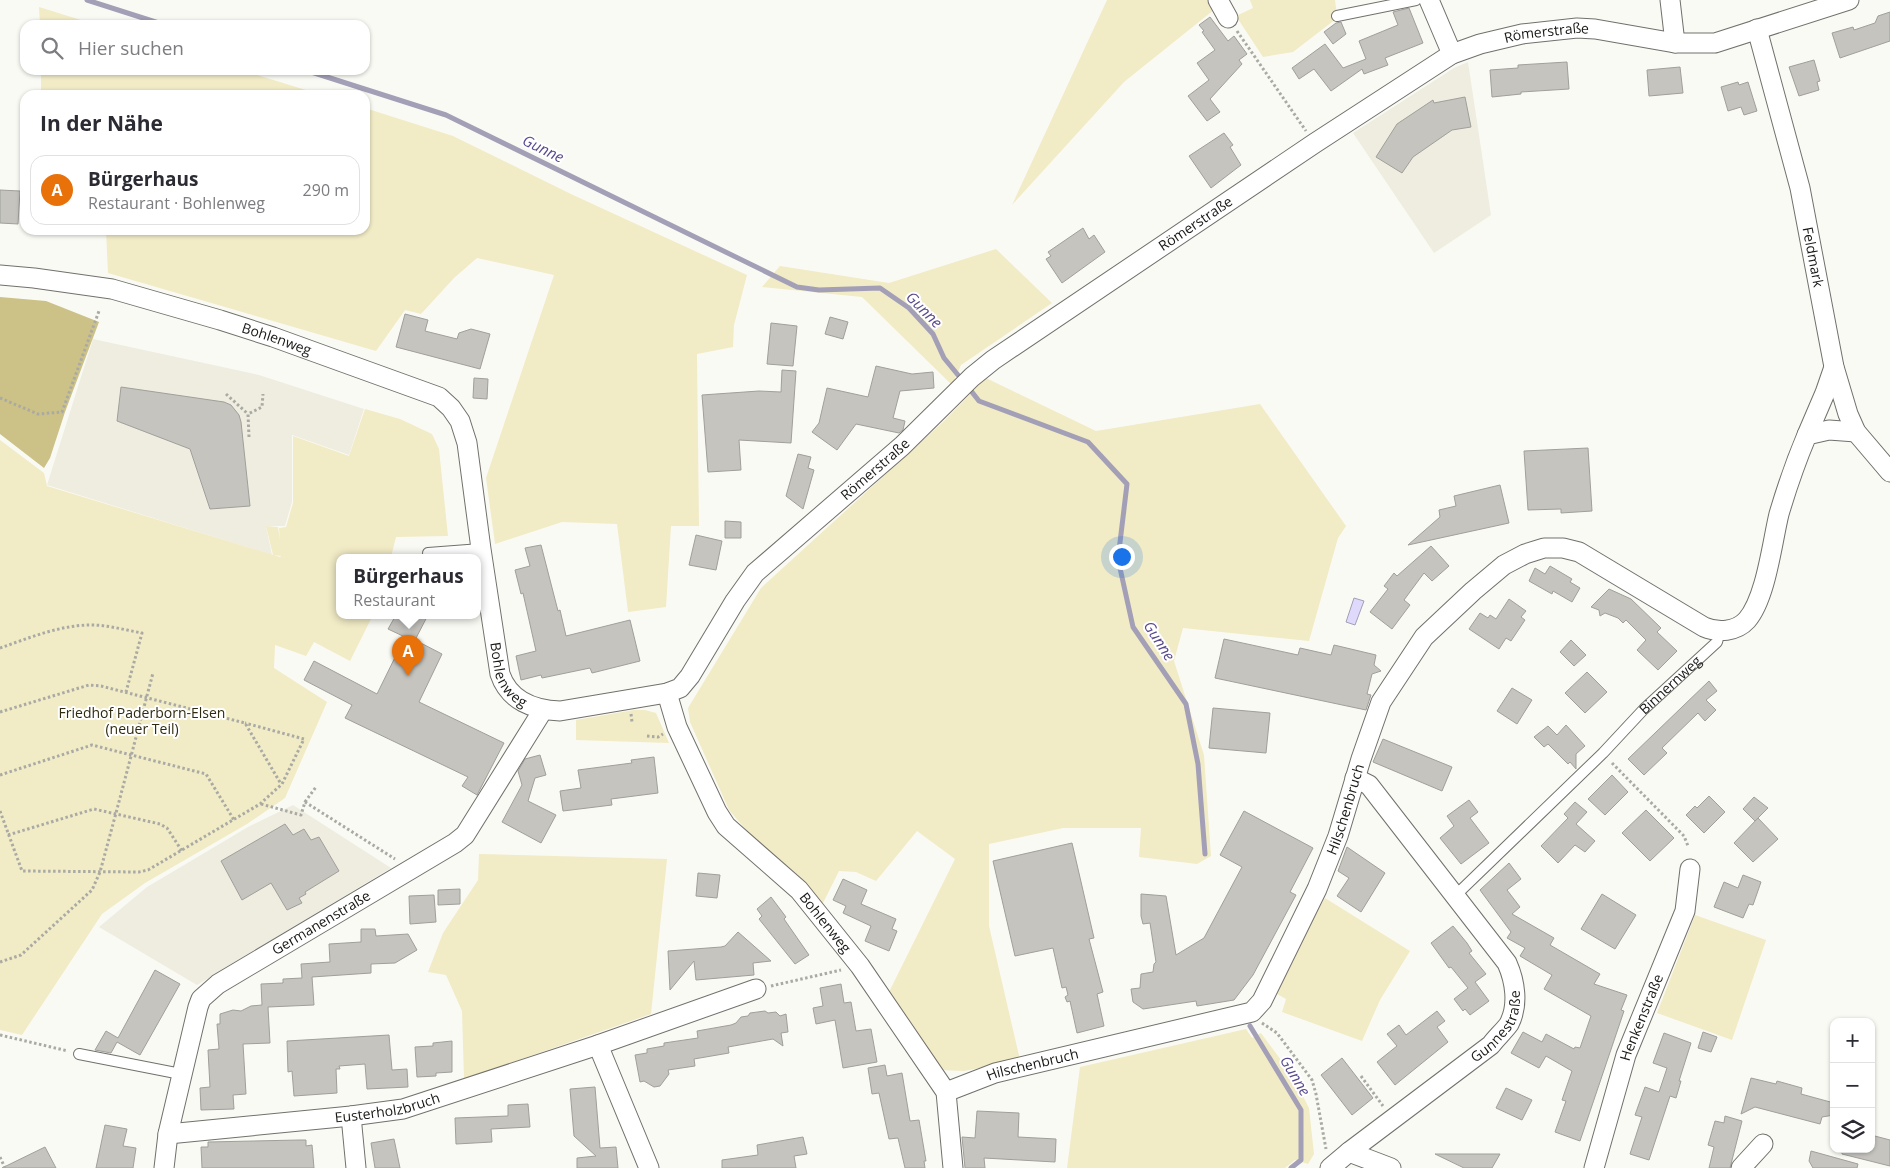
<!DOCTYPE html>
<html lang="de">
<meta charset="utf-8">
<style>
:root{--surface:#fff;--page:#f7f7f7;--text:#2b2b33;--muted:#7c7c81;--line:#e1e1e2;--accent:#8561dc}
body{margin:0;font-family:"Open Sans",sans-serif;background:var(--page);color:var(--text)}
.controls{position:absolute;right:15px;bottom:15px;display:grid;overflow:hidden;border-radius:10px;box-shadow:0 1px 4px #0004}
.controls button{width:45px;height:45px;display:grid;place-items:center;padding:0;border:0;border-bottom:1px solid var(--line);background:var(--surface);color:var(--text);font:25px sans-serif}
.you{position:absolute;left:1121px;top:556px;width:18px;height:18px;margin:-12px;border:4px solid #fff;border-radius:50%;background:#1a73e8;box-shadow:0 0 0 8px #1a73e833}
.badge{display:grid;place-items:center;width:32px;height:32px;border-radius:50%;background:var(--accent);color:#fff;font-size:16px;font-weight:700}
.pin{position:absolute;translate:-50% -41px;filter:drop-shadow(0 1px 2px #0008)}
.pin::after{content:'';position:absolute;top:26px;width:18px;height:15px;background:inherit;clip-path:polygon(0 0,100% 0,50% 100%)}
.popup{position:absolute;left:336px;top:554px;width:145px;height:65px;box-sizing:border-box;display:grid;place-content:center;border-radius:10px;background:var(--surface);filter:drop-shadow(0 1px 4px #0005);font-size:16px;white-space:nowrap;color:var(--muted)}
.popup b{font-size:19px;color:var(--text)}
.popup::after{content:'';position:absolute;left:50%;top:100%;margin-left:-10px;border:10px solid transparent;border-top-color:var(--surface)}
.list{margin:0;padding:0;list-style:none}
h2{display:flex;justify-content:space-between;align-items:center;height:65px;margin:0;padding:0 20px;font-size:21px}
h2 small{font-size:16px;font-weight:400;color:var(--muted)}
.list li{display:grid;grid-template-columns:32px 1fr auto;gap:15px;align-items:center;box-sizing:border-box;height:70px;margin:0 10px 10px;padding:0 10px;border:1px solid var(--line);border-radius:15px}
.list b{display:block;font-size:19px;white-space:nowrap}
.list p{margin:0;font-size:16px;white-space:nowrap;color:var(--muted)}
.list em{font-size:16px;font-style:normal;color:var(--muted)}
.icon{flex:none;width:28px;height:28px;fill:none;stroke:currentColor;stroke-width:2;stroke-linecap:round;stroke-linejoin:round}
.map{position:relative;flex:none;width:1890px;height:1168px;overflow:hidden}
.search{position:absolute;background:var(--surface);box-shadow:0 1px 4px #0004;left:20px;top:20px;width:350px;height:55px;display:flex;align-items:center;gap:12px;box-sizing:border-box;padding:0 18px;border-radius:15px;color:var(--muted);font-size:19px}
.panel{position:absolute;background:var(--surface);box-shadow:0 1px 4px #0004;left:20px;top:90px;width:350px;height:145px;border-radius:15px}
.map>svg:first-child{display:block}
.built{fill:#efede0}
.green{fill:#f1ebc6}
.forest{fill:#ccc186}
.water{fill:#dfd9fb;stroke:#a39fb6}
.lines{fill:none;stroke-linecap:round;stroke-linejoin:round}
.stream{stroke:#a39fb6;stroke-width:5}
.building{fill:#c5c4bf;stroke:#a09f9b}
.lane-casing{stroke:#71706c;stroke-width:12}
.street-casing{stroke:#71706c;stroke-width:21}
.path{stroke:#aaaaa5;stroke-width:3;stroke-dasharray:2.5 2.5;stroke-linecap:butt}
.lane{stroke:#fff;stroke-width:10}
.street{stroke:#fff;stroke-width:19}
.labels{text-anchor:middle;stroke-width:4;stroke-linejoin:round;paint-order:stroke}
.street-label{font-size:14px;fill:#181816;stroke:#fff}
.park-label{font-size:14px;fill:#302b10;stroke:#fff}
.water-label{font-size:15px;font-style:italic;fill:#5a498d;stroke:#fff}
</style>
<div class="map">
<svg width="1890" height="1168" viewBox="0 0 1890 1168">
<rect width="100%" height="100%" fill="#fafaf4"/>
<!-- built -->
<path class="built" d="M1468 62 1491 215 1434 253 1353 133 1454 68Z
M93 339 259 375 364 409 349 455 292 435V502L285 526H266L272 555 47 485Z
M293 805 391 868 197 985 99 927 147 887 248 827Z"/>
<!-- green -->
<path class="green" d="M1107 0H1211L1215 9 1124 82 1012 205Z
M1250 0H1335L1337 16 1332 22 1293 52 1263 57 1236 16 1253 8Z
M39 7 97 25H40Z
M41 70H241L322 95H41Z
M365 108 453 136 573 195 747 275 734 325 733 347 697 354 699 526H671L666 607 628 612 617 524 562 522 495 544 486 478 554 275 477 258 454 278 421 314 405 310 376 351 108 273 106 230H365Z
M996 249 1052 303 961 365 952 385 862 297 762 287 780 266 889 283Z
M986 378 1096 431 1260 404 1346 526 1338 538 1309 641 1183 628 1174 661 1204 755 1211 856 1197 864 1139 857 1141 828H1063L989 844V926L1020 1060 964 1071 939 1070 889 992 955 859 917 831 876 881 856 872 839 871 822 905 799 876 748 832 729 810 690 722 688 708 761 588 944 421Z
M365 409 400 419 432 434 439 449 448 536 396 537 391 557H339V615H373L350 661 314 642 306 656 275 645 274 668 327 702 285 798 247 824 145 883 102 914 22 1035 0 1030V440L44 473 47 486 280 557 281 556 273 555 266 526 278 527 280 540 279 528 286 527 293 503V436L349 456Z
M634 710H645L656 713 669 743 576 740V720Z
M479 854 667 859 651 1014 464 1079 462 1011 446 975 428 972 443 933 478 880Z
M1325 898 1410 951 1380 1000 1362 1041 1282 1012 1286 999 1277 994 1298 944Z
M1695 915 1766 940 1732 1040 1657 1013Z
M1246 1029 1252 1038 1261 1033 1292 1075 1309 1108 1314 1154 1308 1164 1295 1160 1285 1168H1067L1080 1067Z"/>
<!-- forest -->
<path class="forest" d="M0 297 46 301 99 322 65 412 50 458 44 468 0 434Z"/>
<!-- water -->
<path class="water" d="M1354 598 1364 601 1355 625 1346 622Z"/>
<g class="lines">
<!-- stream -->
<path class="stream" d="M87 0 165 25
M305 70 446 115 797 287 819 290 880 288 909 308 933 334 944 358 963 381
M968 387 979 401 1088 442 1127 484 1118 559 1133 627 1186 704 1198 764 1205 854
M1250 1026 1301 1110V1160L1291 1168"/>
</g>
<!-- building -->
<path class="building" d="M1409 8 1423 43 1385 58 1388 65 1364 74 1362 69 1331 91 1314 69 1299 79 1292 68 1325 44 1343 68 1366 59 1359 41 1398 25 1393 12Z
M1890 12V41L1840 58 1832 33 1853 27 1854 30 1875 23 1878 16Z
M1210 17 1228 41 1234 36 1247 54 1239 60 1242 64 1210 99 1220 112 1207 121 1188 96 1209 80 1197 63 1215 50 1202 32 1204 31 1199 25Z
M1341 22 1346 34 1333 44 1324 32 1336 23Z
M1814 60 1820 81 1817 82 1819 90 1799 96 1789 67Z
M1567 62 1569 89 1521 92V94L1492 97 1490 70 1518 68V65Z
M1680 67 1683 93 1649 96 1647 70Z
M1738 82 1739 85 1748 82 1757 111 1744 115 1741 107 1728 111 1721 87Z
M1465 97 1471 127 1452 130 1413 157 1402 173 1376 157 1397 124 1433 100 1434 103Z
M1224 133 1233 145 1230 147 1241 165 1211 188 1189 156Z
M0 190 20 191 18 224 0 223Z
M1083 228 1089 239 1094 235 1105 252 1062 283 1046 259 1051 256 1048 252Z
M405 314 428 320 425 331 457 339 459 333 471 329 490 334 480 369 396 347Z
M830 317 848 322 843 339 825 334Z
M771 323 797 326 793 366 767 364Z
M876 366 912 374 933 372 934 388 900 391 893 418 905 421 903 430 899 433 856 424 837 450 812 432 819 423 827 388 868 397Z
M782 370 796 371 791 443 739 440 741 470 708 472 702 395 759 391 781 392Z
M474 378 488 379 487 399 473 398Z
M121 387 224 402 231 405 239 415 241 422 250 506 210 509 190 449 117 421Z
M1588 448 1592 511 1561 513V509L1528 510 1524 451Z
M798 454 811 457 808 468 814 470 803 509 786 496Z
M1500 485 1509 523 1408 545 1440 517 1439 510 1456 506 1454 496Z
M725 521 741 522V538H725Z
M696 535 722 541 716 570 689 565Z
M541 545 558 611 560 610 566 636 630 620 640 661 592 673 590 668 542 678 541 675 521 680 516 656 536 651 523 593 521 594 515 570 530 566 525 548Z
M1431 546 1449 566 1432 581 1424 573 1404 600 1410 605 1392 629 1370 612 1388 589 1384 586 1394 573 1397 576Z
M1550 566 1572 579 1570 582 1580 588 1572 602 1553 591 1552 594 1529 581 1535 568 1545 574Z
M1609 589 1631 599 1661 628 1657 632 1677 651 1658 670 1637 650 1646 640 1626 620 1623 623 1618 618 1605 613 1600 616 1599 610 1591 607Z
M1509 599 1526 611 1521 617 1525 620 1511 641 1506 638 1499 649 1469 629 1480 613 1488 618 1490 615 1496 619Z
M396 615H428L415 640 442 654 419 702 504 743 477 795 462 786 468 777 345 718 352 705 304 680 314 661 377 694 405 637 388 629Z
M1224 639 1298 655 1300 648 1331 655 1334 645 1376 655 1374 665 1381 671 1372 674 1367 694 1371 695 1366 710 1347 706 1215 678Z
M1571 640 1586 655 1574 666 1560 652Z
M1587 672 1607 692 1585 713 1565 693Z
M1709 681 1717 691 1706 700 1716 710 1705 721 1698 713 1662 748 1667 753 1644 775 1628 759Z
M1512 688 1532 700 1517 724 1497 711Z
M1213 708 1270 713 1266 753 1209 748Z
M1566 725 1585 746 1576 754V769L1570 762 1568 764 1548 744 1544 747 1534 737 1548 726 1557 735Z
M1383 739 1452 767 1442 791 1373 762Z
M540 755 546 775 535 778 528 801 556 815 541 843 502 822 522 785 518 771 525 759Z
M654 757 658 793 611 799 612 805 563 811 560 791 581 788 578 770 632 763 631 760Z
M1612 775 1628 792 1605 815 1588 799Z
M1709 796 1725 812 1704 833 1686 815 1695 806 1697 808Z
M1754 797 1768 808 1755 821 1743 809Z
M1469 800 1478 812 1470 818 1489 843 1461 864 1440 838 1454 826 1447 816Z
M1575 802 1587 812 1576 824 1595 841 1585 852 1575 845 1558 863 1541 846 1568 818 1564 814Z
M1646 810 1674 838 1650 861 1622 833Z
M1244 811 1313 848 1290 892 1296 895 1253 975 1234 1000 1197 1006 1196 1001 1143 1009 1133 1002 1131 989 1140 988 1141 974 1153 972 1154 964 1156 962 1150 923 1143 924 1141 916V894L1166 896 1176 955 1204 938 1242 867 1220 855Z
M1758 818 1778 839 1753 862 1734 843Z
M285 824 293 835 304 829 311 840 319 837 339 871 305 892 306 894 299 898 302 903 287 910 271 883 242 900 221 861Z
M1072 843 1094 938 1089 939 1103 992 1097 994 1104 1026 1077 1033 1070 1001 1067 1002 1065 997 1068 995 1066 987 1062 988 1053 948 1015 956 993 861Z
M1347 847 1385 873 1361 912 1337 896 1349 878 1338 871Z
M1509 863 1521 879 1507 890 1520 907 1512 914 1554 938 1550 945 1600 974 1594 984 1627 995 1621 1010 1624 1011 1580 1141 1555 1132 1566 1101 1562 1100 1572 1071 1546 1056 1539 1068 1511 1053 1523 1032 1542 1042 1546 1034 1574 1049 1575 1047 1580 1048 1591 1016 1544 989 1552 975 1520 956 1525 948 1507 938 1511 932 1480 890Z
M698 873 720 875 717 898 696 896Z
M1743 875 1761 882 1753 905 1749 904 1743 918 1714 907 1724 882 1738 888Z
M843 879 867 890 861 904 896 919 892 929 897 931 889 951 865 941 871 926 843 913 846 906 833 900Z
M460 889V904L438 905V890Z
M1602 894 1636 915 1615 949 1581 929Z
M434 895 436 922 410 924 409 896Z
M771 897 786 917 784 919 809 955 795 964 759 919 762 916 757 909Z
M1453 926 1467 943 1472 951 1469 953 1486 974 1475 982 1489 1001 1470 1015 1465 1009 1463 1011 1454 999 1468 988 1451 967 1449 968 1431 943Z
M361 929H375L376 936 408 934 417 950 395 963 371 964V973L312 977 314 1005 268 1007 270 1043 243 1044 246 1094 233 1095 234 1109 201 1110 200 1088 210 1087 208 1050 219 1049 217 1024H220V1014L233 1010 241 1011 251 1006 262 1005 261 984 283 983V979L302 978 301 964 330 962 329 944 361 942Z
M738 932 771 961 753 963 754 975 696 980 694 961 670 990 668 951 721 947 725 946Z
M155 970 180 984 140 1055 117 1042 111 1053 95 1050 106 1031 118 1038Z
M841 984 844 1003 851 1002 856 1031 871 1029 877 1062 843 1068 835 1020 816 1024 813 1008 823 1006 820 988Z
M765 1011 768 1013 776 1012 780 1016 786 1014 788 1032 781 1033 783 1046 773 1039 728 1047 729 1053 694 1059 695 1066 668 1070 669 1074 660 1086 654 1087 644 1081 640 1082 635 1055 647 1053V1049L664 1046V1043L698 1038 697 1031 731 1025 736 1023 741 1017 748 1016 750 1013Z
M1437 1011 1445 1021 1437 1027 1448 1042 1395 1085 1377 1062 1397 1046 1387 1034 1399 1025 1406 1035Z
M1703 1032 1717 1037 1711 1052 1698 1048Z
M1664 1033 1691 1043 1679 1081H1681L1676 1098 1670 1096 1649 1160 1630 1154 1642 1117 1635 1115 1645 1087 1659 1092 1667 1068 1653 1063Z
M389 1035 392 1070 407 1069 408 1087 367 1089 365 1064 339 1066 340 1069H336L337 1093 294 1096 292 1071 288 1072 287 1041Z
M452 1041V1072L436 1073V1076L417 1077 415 1047 433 1046V1043Z
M1342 1058 1373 1098 1352 1115 1321 1075Z
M885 1065 887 1076 902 1073 910 1121 919 1120 926 1161H924L925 1168H905L898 1138 889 1139 879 1093 872 1094 868 1068Z
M1751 1078 1776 1084 1777 1081 1802 1088 1801 1094 1834 1103V1115L1822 1117 1820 1124 1755 1107 1741 1114Z
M595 1087 600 1148 616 1147 618 1168H577V1158L596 1156 574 1136 570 1089Z
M1506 1088 1532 1100 1522 1120 1496 1108Z
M528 1104 530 1127 491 1129 492 1142 456 1144 455 1118 508 1116V1105Z
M977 1111 1019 1113 1018 1137 1056 1139 1055 1162 984 1158 985 1168H965L962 1137 975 1138Z
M1725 1116 1742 1121 1730 1168H1709L1714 1147 1708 1145 1715 1121 1724 1123Z
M105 1125 127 1129 123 1146 136 1148 133 1168H96Z
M1871 1135 1890 1140V1166L1842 1154V1149H1871Z
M803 1137 807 1154 794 1156 796 1168H722V1160L758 1155 757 1145Z
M394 1139 400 1168H375L371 1143Z
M299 1140H306V1146L312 1145 314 1168H202L201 1147H208V1142Z
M45 1147 56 1168H2Z
M1811 1151 1858 1164 1857 1168H1813L1809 1161Z
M1435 1154H1500L1492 1168H1464Z"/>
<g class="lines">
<defs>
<g id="lane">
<path d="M1337 16 1416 0"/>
<path d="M428 553 481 549"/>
<path id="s1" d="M1456 895 1603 753 1644 709 1717 642 1720 631"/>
<path d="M79 1054 181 1074"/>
</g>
<g id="street">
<path d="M1218 0 1228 18"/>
<path d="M1429 0 1452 54"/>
<path d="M1670 0 1675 43"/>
<path id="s2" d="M1757 29 1800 188 1834 367 1848 414 1856 432 1890 472"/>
<path id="s3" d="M0 275 34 278 112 289 220 320 273 337 439 397 451 408 460 421 467 443 481 549 500 674C509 701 534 710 560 711L667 693 680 688 690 676 735 601 755 573 902 446 972 377 993 360 1315 143 1452 54 1480 44 1522 34 1577 28 1595 29 1675 43H1715L1849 0"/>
<path d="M1807 435 1825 393 1834 367"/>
<path id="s4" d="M667 693 677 727 717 812 726 826 799 890 860 966 946 1092 953 1168"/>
<path d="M598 1045 649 1168"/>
<path id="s5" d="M946 1092 995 1073 1252 1012 1262 1001 1317 889 1338 836 1361 759 1381 702 1424 637 1473 591 1504 565 1525 554 1544 548H1563L1579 552 1704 627C1718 633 1736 632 1747 620 1766 598 1772 543 1779 514 1787 487 1796 461 1807 435L1829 430 1856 432"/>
<path d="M351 1116 356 1168"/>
<path id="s6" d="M168 1134 351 1116 403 1109 598 1045 756 989"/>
<path d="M1349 1152 1391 1168"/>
<path id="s7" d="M164 1168 168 1134 198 1007 201 999 218 984 455 843 465 835 543 710"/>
<path id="s8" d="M1330 1168 1349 1152 1491 1045C1496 1038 1504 1031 1509 1024 1519 1005 1515 981 1507 963L1369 785 1355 778"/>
<path id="s9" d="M1594 1168 1626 1055 1685 911 1690 869"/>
<path d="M1741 1168 1763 1144"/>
</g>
</defs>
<!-- lane casing -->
<use href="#lane" class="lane-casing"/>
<!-- street casing -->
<use href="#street" class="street-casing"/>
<!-- path -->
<path class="path" d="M1237 31 1306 131
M226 394 248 414
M0 398 38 414 62 412 99 311
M249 437 248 414 262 407 263 394
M0 648C29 638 60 625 91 625 108 625 125 630 142 633L126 692
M0 712 89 685 101 686 245 723 281 784
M631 714 632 722
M647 736 658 737 663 734
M1612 763 1684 836 1688 846
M0 775 92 745 206 774 234 820
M305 802 316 787
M261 804 301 815 305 802 395 859
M0 811 22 871 139 872 148 870 260 804 282 784 304 739 245 723
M8 835 94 809 160 824 167 828 182 851
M0 962 21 955 92 890 100 872 116 813 153 673
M771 986 841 970
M1262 1023 1277 1033 1312 1080 1316 1094 1326 1149
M0 1035 68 1051
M1361 1076 1383 1106
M0 1157 5 1168"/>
<!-- lane -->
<use href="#lane" class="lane"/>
<!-- street -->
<use href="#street" class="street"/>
</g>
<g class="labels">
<!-- street labels -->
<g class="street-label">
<text dy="5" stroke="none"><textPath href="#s3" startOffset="2050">Römerstraße</textPath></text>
<text dy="5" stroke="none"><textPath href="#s3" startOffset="1645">Römerstraße</textPath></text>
<text dy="5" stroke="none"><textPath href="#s2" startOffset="235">Feldmark</textPath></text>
<text dy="5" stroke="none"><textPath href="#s3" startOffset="285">Bohlenweg</textPath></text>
<text dy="5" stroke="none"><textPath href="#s3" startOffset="1240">Römerstraße</textPath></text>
<text dy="5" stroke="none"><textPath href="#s3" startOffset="750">Bohlenweg</textPath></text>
<text dy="5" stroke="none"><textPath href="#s1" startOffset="300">Binnernweg</textPath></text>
<text dy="5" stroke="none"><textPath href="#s5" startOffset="541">Hilschenbruch</textPath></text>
<text dy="5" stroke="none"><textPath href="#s4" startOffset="285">Bohlenweg</textPath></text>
<text dy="5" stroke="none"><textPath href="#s7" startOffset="316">Germanenstraße</textPath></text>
<text dy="5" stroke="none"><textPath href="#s9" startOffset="158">Henkenstraße</textPath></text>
<text dy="5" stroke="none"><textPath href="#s8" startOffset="222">Gunnestraße</textPath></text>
<text dy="5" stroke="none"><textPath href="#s5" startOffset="91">Hilschenbruch</textPath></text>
<text dy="5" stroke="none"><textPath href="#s6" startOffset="221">Eusterholzbruch</textPath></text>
</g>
<!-- park labels -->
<g class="park-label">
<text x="142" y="718">Friedhof Paderborn-Elsen<tspan x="142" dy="16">(neuer Teil)</tspan></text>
</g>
<!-- water labels -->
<g class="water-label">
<text transform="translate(543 149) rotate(26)" y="5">Gunne</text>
<text transform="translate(924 310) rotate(45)" y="5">Gunne</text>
<text transform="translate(1159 641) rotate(57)" y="5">Gunne</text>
<text transform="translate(1295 1076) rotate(59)" y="5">Gunne</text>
</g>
</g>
</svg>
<div class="controls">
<button>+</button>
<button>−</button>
<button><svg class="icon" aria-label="layers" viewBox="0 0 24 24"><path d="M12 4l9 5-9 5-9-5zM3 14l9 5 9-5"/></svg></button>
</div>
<div class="you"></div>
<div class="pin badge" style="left:408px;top:676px;background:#e8710a">A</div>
<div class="popup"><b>Bürgerhaus</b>Restaurant</div>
<div class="search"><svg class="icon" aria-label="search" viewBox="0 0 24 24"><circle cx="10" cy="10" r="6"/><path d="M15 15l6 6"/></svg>Hier suchen</div>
<section class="panel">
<h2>In der Nähe<small></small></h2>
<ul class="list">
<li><span class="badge" style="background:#e8710a">A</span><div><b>Bürgerhaus</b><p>Restaurant · Bohlenweg</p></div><em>290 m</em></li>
</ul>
</section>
</div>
